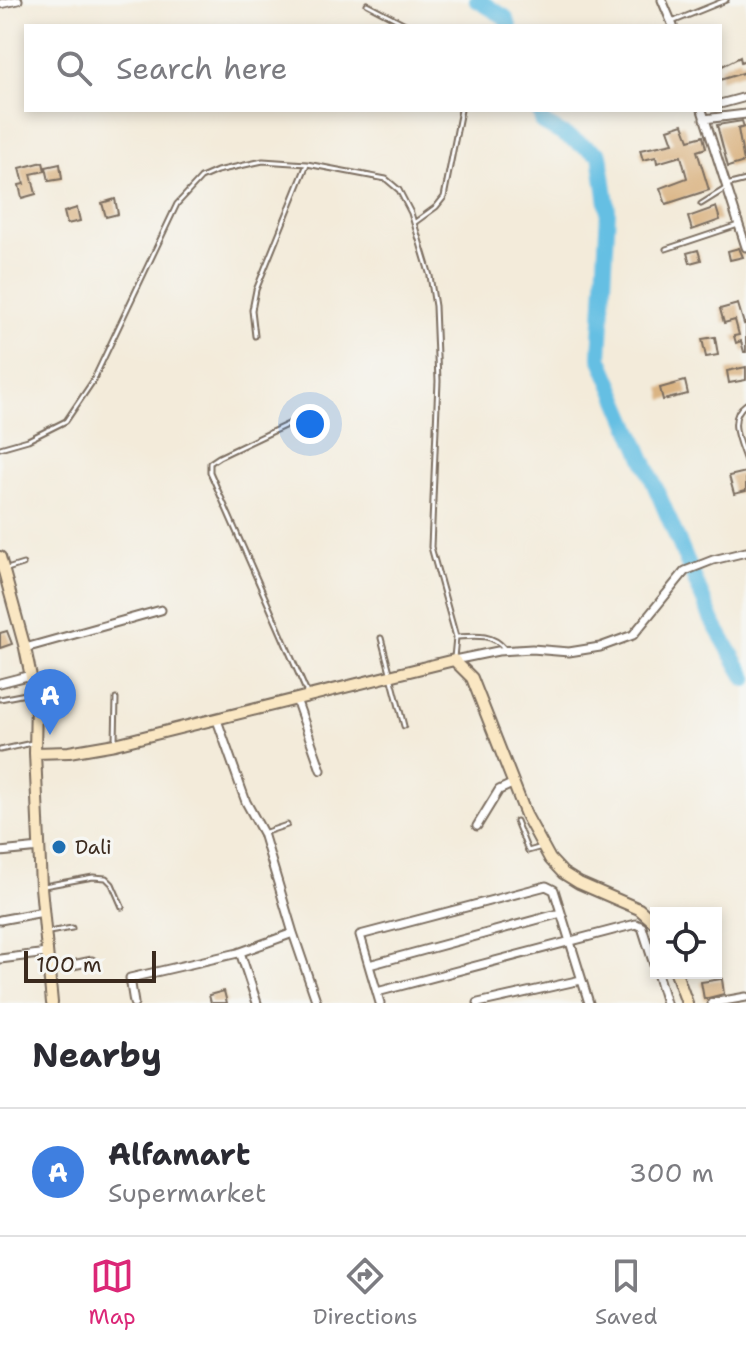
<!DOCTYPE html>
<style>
:root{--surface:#fff;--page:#f7f7f7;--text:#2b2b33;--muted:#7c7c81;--line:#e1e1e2;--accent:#db2777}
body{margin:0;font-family:"Shantell Sans",sans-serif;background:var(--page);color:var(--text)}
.controls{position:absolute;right:24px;bottom:24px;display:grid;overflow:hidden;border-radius:0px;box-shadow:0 4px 12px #0003}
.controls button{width:72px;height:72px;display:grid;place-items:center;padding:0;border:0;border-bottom:2px solid var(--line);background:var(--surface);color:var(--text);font:40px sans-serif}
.scale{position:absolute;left:24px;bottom:20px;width:132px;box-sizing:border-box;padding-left:8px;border:4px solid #3b2a1e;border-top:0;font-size:22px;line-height:28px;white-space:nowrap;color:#3b2a1e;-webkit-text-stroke:6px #f6f6f2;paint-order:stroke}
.you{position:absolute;left:310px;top:424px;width:28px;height:28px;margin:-20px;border:6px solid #fff;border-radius:50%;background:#1a73e8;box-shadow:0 0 0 12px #1a73e833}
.badge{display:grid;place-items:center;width:52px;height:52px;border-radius:50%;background:var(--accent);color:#fff;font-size:26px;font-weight:700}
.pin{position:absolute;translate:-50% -66px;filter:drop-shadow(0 2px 4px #0008)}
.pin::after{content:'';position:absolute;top:42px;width:28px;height:24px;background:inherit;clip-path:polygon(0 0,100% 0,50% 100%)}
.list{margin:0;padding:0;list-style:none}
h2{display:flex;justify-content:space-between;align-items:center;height:104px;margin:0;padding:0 32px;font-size:34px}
h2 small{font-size:26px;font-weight:400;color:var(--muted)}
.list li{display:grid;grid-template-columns:52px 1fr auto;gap:24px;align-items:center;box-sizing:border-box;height:128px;padding:0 32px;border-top:2px solid var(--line)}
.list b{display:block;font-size:30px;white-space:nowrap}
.list p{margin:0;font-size:26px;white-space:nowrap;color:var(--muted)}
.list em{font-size:26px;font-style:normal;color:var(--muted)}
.icon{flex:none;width:44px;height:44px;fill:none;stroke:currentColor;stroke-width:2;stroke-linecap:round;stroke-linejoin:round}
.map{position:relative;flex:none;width:746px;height:1003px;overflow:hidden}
.search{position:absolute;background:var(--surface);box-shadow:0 4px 12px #0003;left:24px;right:24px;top:24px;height:88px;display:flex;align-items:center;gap:20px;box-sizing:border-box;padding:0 28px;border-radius:0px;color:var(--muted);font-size:30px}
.sheet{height:232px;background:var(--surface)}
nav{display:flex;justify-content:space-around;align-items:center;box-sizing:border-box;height:112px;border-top:2px solid var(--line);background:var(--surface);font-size:22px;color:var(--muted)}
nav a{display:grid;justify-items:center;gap:4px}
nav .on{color:var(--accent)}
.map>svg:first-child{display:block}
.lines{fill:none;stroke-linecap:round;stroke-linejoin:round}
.river{stroke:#65bfe3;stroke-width:16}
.building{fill:#dab483}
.lane-casing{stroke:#7b6e60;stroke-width:7}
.street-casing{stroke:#7b6e60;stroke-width:11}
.secondary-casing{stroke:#7b6e60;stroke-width:14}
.path{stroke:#7b6e60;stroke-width:2;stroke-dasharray:6 6;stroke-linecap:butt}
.lane{stroke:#fff;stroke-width:3}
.street{stroke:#fff;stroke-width:7}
.secondary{stroke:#fae7c3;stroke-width:10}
.poi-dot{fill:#1f6fb2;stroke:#f6f6f2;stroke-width:3}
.labels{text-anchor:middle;stroke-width:7;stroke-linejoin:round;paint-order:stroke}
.poi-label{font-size:20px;fill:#3b2a1e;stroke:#f6f6f2;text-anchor:start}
</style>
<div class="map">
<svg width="746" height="1003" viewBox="0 0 746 1003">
<rect width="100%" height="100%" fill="#f6f6f2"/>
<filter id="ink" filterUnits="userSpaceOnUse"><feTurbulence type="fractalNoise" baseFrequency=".0125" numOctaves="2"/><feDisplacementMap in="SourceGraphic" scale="16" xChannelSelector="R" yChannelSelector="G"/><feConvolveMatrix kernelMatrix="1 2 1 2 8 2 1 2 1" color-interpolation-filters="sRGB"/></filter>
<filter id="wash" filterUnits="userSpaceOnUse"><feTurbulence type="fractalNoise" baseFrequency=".006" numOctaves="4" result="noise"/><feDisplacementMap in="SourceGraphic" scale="32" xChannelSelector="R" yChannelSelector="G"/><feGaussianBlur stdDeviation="1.8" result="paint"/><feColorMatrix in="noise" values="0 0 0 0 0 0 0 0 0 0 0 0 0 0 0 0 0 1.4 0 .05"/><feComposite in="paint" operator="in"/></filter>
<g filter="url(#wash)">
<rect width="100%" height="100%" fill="#f3ebda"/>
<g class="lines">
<!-- river -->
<path class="river" d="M477 0 505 17 509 26
M539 110 543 123 600 155 608 210 600 357 712 620 746 679"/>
</g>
<g id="blocks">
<!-- building -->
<path class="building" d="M740 57 741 62 746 60V72L720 80V67Z
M742 121 744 127 738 129 744 162 728 167 717 125Z
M683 124 689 140 703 136 706 148 697 151 709 190 666 204 660 188 687 178 681 156 657 163 656 157 643 160 640 150 673 143 668 129Z
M43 162 45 171 31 174 36 194 22 198 19 185 24 184 20 168Z
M60 164 62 179 49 181 46 167Z
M115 199 118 214 106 217 102 203Z
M716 207 720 220 692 230 688 217Z
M77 208 80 221 67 224 64 212Z
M739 248 743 257 730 260 728 251Z
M698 250 701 260 690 263 687 253Z
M738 304 744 324 746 323V352H744L741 341 736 343 734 336 739 335 735 320 724 323 720 309Z
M715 337 718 355 706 357 702 339Z
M746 367V380L729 383 727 371Z
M685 381 688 394 663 400 660 388Z
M746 472V491L734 494 729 476Z
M7 631 12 644 0 648V633Z
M722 979 724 994 704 999 701 982Z
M224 991 227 1003H211L209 995Z"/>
</g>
</g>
<g filter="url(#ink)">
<use href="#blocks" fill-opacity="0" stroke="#7b6e60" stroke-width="2"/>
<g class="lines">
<defs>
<path id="lane" d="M367 4 409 26
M672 22 726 0
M726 185 746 180
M701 204 725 189
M414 223 436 207 444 197 461 110
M666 249 738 225
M255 336 252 310 256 290 307 164
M746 404C726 418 740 443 746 461
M299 419 219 457 210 463V472L307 693
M0 448 28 440 66 421 93 381 177 204 201 178 217 171 263 161 307 164 386 179 399 190 411 213 430 276 435 306 438 381 431 547 456 637 454 658
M7 569 23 564
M456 637C474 636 492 633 504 648
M381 638 390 672
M392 680 404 726
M0 699 31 693
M115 740 116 699
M0 750 32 743
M516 821 528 851 542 847
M263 833 287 825
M44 886 93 877 106 878 112 884 122 907
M49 932 72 928"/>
<path id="street" d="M662 0 673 26
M0 4 18 0
M720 104 746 97
M702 110 746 247
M704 119 746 114
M25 648 161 610
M454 660 498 651 532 649 569 652 600 647 633 635 685 571 713 560 746 552
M0 683 31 675
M296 699 321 770
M477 826 499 790 514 783
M0 852 40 848
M0 920 43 912
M293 933 317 1003
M240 952 257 1003
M0 959 47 953
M369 965 561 913
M49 970 92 961
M657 973 666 1003
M377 992 636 924 642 927 656 971
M134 1003 130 978 238 953 293 933 263 833 246 802 217 720
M380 1003 360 935 546 886 554 890 589 1003
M478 1003 581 980
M712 1003 746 997"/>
<path id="secondary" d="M0 557 25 648 36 701 35 753 41 887 52 1003
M35 753 69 752 115 744 454 660 472 678 526 815 550 859 563 873 579 883 639 909 656 924
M676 973 687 1003"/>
</defs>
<!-- lane casing -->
<use href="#lane" class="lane-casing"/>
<!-- street casing -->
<use href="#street" class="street-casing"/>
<!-- secondary casing -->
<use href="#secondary" class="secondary-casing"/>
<!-- path -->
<path class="path" d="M45 699 62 696"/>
<!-- lane -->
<use href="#lane" class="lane"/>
<!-- street -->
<use href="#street" class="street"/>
<!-- secondary -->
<use href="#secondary" class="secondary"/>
</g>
</g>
<!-- markers -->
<circle class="poi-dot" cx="59" cy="847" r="8"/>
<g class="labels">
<!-- poi labels -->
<g class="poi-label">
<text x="75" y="854">Dali</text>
</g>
</g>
</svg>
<div class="controls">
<button><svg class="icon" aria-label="locate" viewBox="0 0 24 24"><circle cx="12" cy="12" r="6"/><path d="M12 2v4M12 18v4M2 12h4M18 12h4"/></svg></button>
</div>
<div class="scale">100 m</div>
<div class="you"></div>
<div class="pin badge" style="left:50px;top:735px;background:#3f7fe0">A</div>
<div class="search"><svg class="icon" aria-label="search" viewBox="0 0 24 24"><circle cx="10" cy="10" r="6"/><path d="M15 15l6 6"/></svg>Search here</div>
</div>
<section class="sheet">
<h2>Nearby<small></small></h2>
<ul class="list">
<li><span class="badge" style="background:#3f7fe0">A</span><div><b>Alfamart</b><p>Supermarket</p></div><em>300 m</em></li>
</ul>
</section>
<nav>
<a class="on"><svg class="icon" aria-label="map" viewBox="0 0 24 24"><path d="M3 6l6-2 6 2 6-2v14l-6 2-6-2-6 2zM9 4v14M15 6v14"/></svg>Map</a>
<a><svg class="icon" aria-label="directions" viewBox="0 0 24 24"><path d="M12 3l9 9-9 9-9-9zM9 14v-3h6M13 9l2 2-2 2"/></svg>Directions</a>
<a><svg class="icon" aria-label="saved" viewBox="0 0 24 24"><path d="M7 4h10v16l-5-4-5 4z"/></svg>Saved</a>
</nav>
